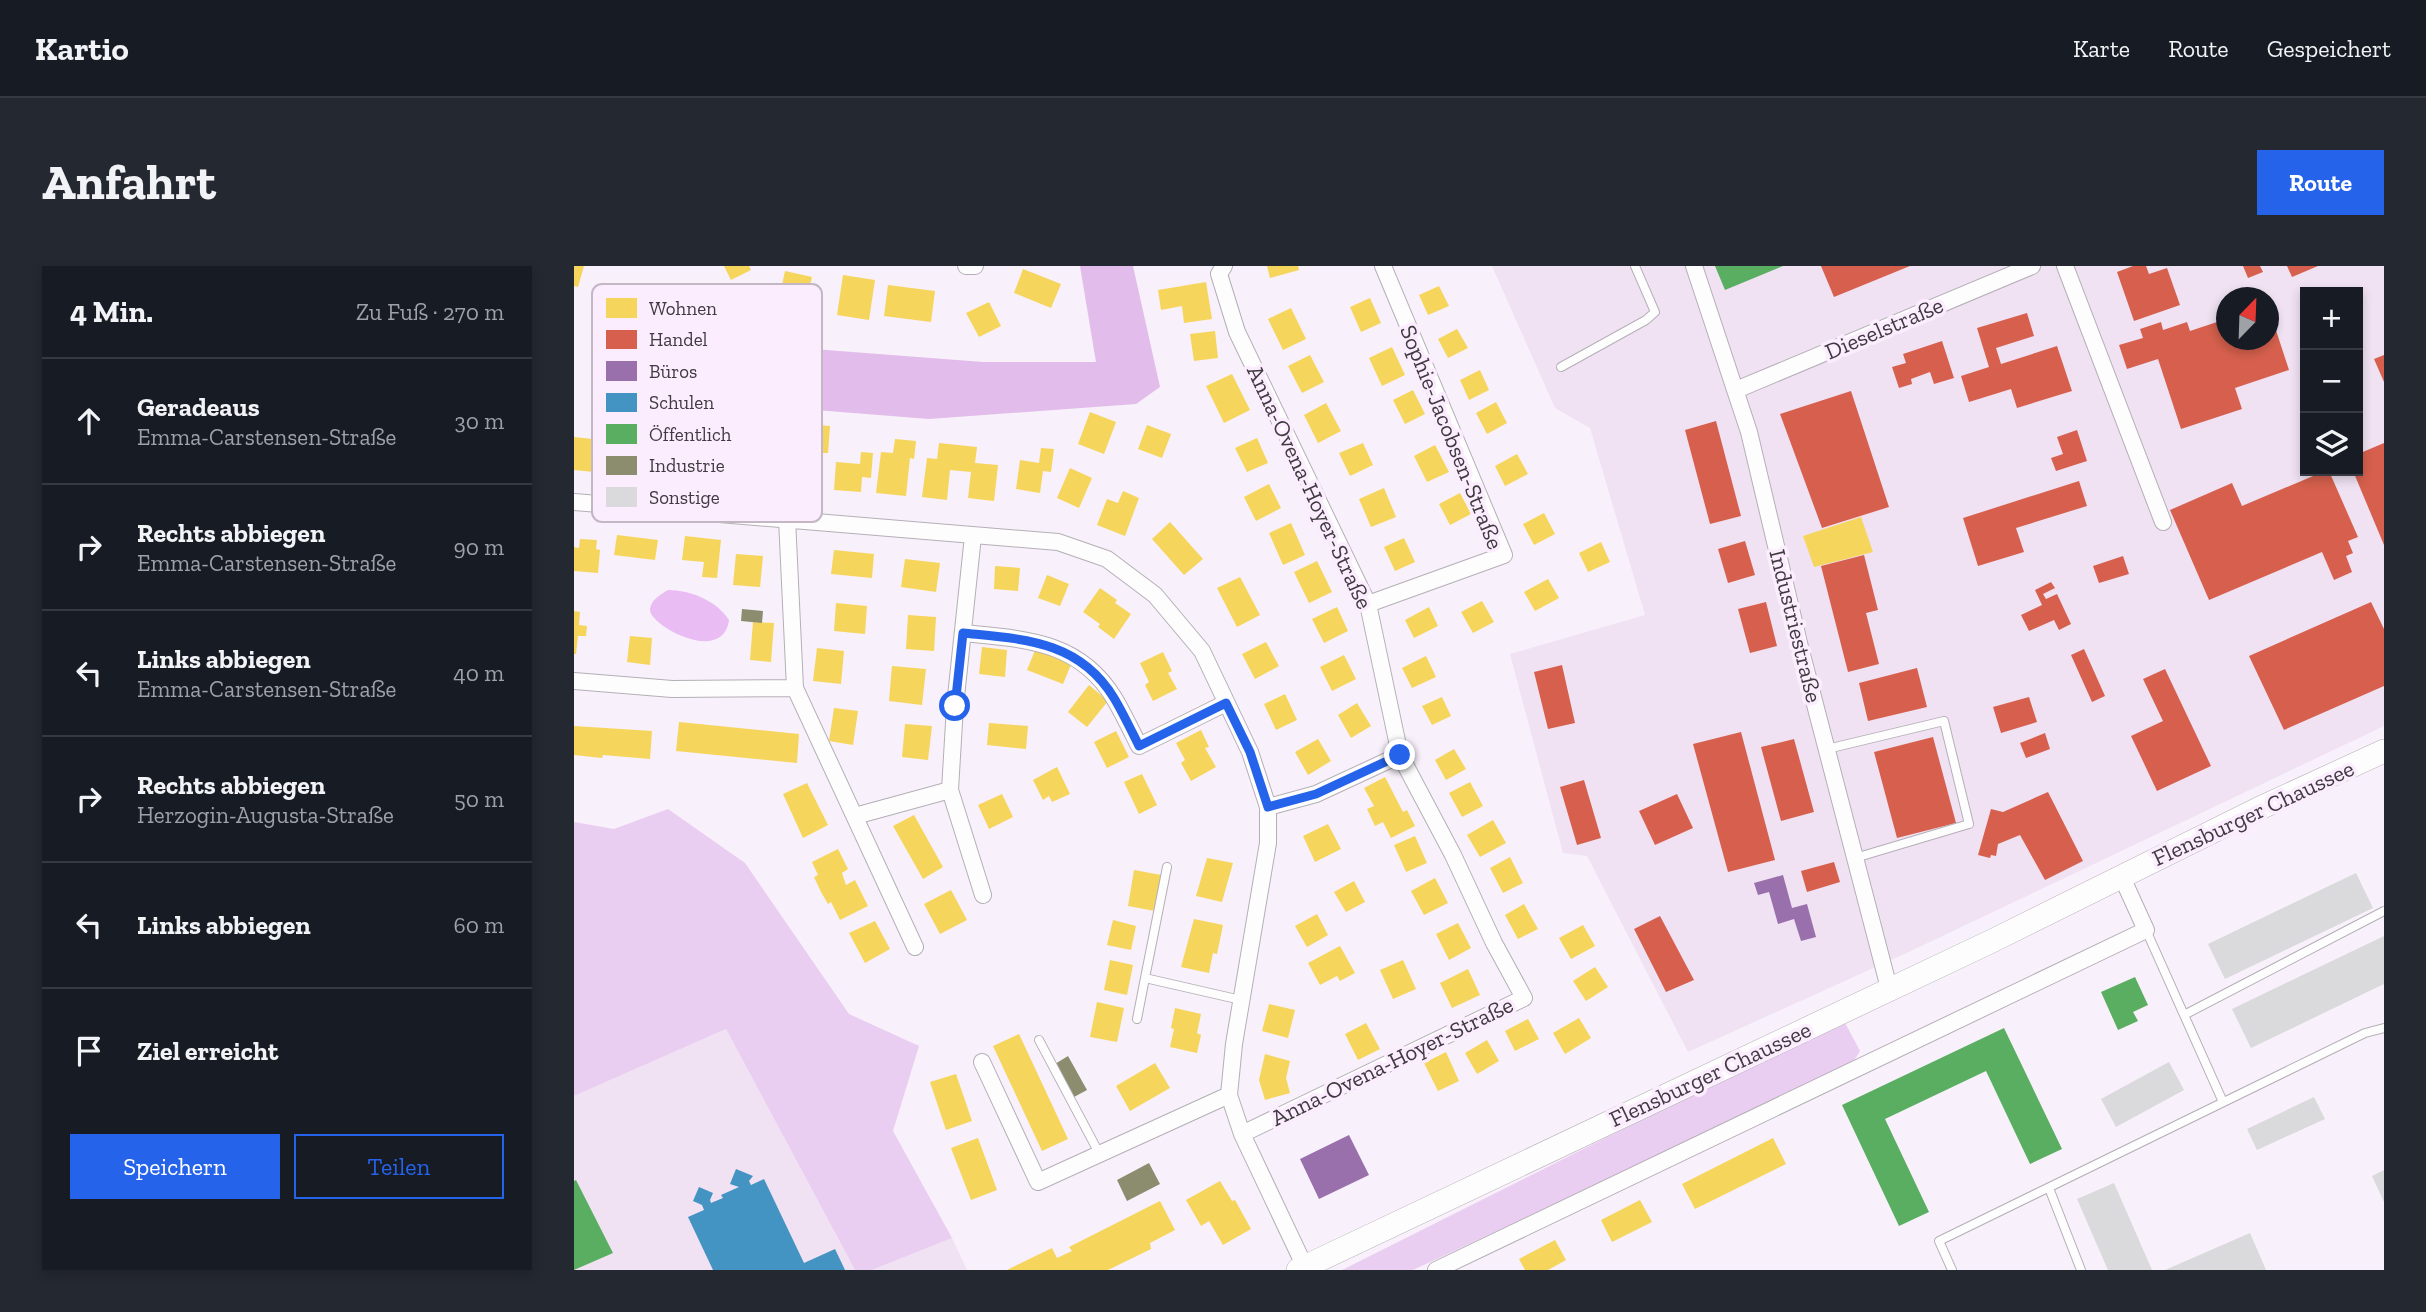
<!DOCTYPE html>
<html lang="de">
<meta charset="utf-8">
<style>
:root{--surface:#171b24;--page:#242831;--text:#f1f3f6;--muted:#9ea1a6;--line:#363941;--accent:#2563eb}
body{margin:0;font-family:"Zilla Slab",serif;background:var(--page);color:var(--text)}
.controls{position:absolute;right:21px;top:21px;display:grid;overflow:hidden;border-radius:0px;box-shadow:0 4px 10px #0003}
.controls button{width:63px;height:63px;display:grid;place-items:center;padding:0;border:0;border-bottom:2px solid var(--line);background:var(--surface);color:var(--text);font:35px sans-serif}
.compass{position:absolute;left:1642px;top:21px;width:63px;height:63px;border-radius:50%;background:var(--surface);box-shadow:0 4px 10px #0003;rotate:23deg}
.stop{position:absolute;width:21px;height:21px;margin:-16px;border:5px solid #2563eb;border-radius:50%;background:#fff}
.stop.end{background:#2563eb;border-color:#fff;box-shadow:0 2px 7px #0008}
.list{margin:0;padding:0;list-style:none}
h2{display:flex;justify-content:space-between;align-items:center;height:91px;margin:0;padding:0 28px;font-size:30px}
h2 small{font-size:23px;font-weight:400;color:var(--muted)}
.list li{display:grid;grid-template-columns:46px 1fr auto;gap:21px;align-items:center;box-sizing:border-box;height:126px;padding:0 28px;border-top:2px solid var(--line)}
.list b{display:block;font-size:26px;white-space:nowrap}
.list p{margin:0;font-size:23px;white-space:nowrap;color:var(--muted)}
.list em{font-size:23px;font-style:normal;color:var(--muted)}
.actions{display:flex;gap:14px;padding:21px 28px}
.actions a{flex:1;padding:16px 0;border:2px solid var(--accent);border-radius:0px;text-align:center;font-size:24px;color:var(--accent)}
.actions .main{background:var(--accent);color:#fff}
.icon{flex:none;width:38px;height:38px;fill:none;stroke:currentColor;stroke-width:2;stroke-linecap:round;stroke-linejoin:round}
.map{position:relative;flex:none;width:1810px;height:1004px;overflow:hidden;border-radius:0px}
header{display:flex;align-items:center;gap:42px;box-sizing:border-box;height:98px;padding:0 35px;background:var(--surface);border-bottom:2px solid var(--line)}
header strong{font-size:33px}
nav{display:flex;gap:38px;margin-inline-start:auto;font-size:24px}
.intro{display:flex;align-items:center;justify-content:space-between;box-sizing:border-box;height:168px;padding:0 42px}
h1{margin:0;font-size:49px}
.button{padding:18px 32px;border-radius:0px;background:var(--accent);color:#fff;font-size:24px;font-weight:700}
main{display:flex;gap:42px;padding:0 42px}
aside{flex:1;background:var(--surface);border-radius:0px;box-shadow:0 4px 10px #0003}
.map>svg:first-child{display:block}
.built{fill:#f0e2f3;fill-rule:evenodd}
.green{fill:#eacef1}
.forest{fill:#e2bcea}
.water{fill:#eabcf4}
.homes{fill:#f6d55c}
.shops{fill:#d6604d}
.offices{fill:#9970ab}
.schools{fill:#4393c3}
.public{fill:#5aae61}
.industry{fill:#8c8c6e}
.building{fill:#dad9dc}
.lines{fill:none;stroke-linecap:round;stroke-linejoin:round}
.service-casing{stroke:#b4afb6;stroke-width:10}
.minor-casing{stroke:#b4afb6;stroke-width:18}
.secondary-casing{stroke:#b4afb6;stroke-width:24}
.service{stroke:#fefdfe;stroke-width:8}
.minor{stroke:#fefdfe;stroke-width:16}
.secondary{stroke:#fefdfe;stroke-width:23}
.route{stroke:#2563eb;stroke-width:9}
.labels{text-anchor:middle;stroke-width:7;stroke-linejoin:round;paint-order:stroke}
.street-label{font-size:23px;fill:#3f3a40;stroke:#fbedfd}
.key{fill:#fbedfd;stroke:#c3b7c4;stroke-width:2}
.key-label{font-size:19px;fill:#3f3a40}
</style>
<header>
<strong>Kartio</strong>
<nav><a>Karte</a><a>Route</a><a>Gespeichert</a></nav>
</header>
<div class="intro"><h1>Anfahrt</h1><a class="button">Route</a></div>
<main>
<aside>
<h2>4 Min.<small>Zu Fuß · 270 m</small></h2>
<ul class="list">
<li><svg class="icon" aria-label="ahead" viewBox="0 0 24 24"><path d="M12 20V5M6 11l6-6 6 6"/></svg><div><b>Geradeaus</b><p>Emma-Carstensen-Straße</p></div><em>30 m</em></li>
<li><svg class="icon" aria-label="right" viewBox="0 0 24 24"><path d="M7 20v-9h11M14 6l5 5-5 5"/></svg><div><b>Rechts abbiegen</b><p>Emma-Carstensen-Straße</p></div><em>90 m</em></li>
<li><svg class="icon" aria-label="left" viewBox="0 0 24 24"><path d="M17 20v-9H6M10 6l-5 5 5 5"/></svg><div><b>Links abbiegen</b><p>Emma-Carstensen-Straße</p></div><em>40 m</em></li>
<li><svg class="icon" aria-label="right" viewBox="0 0 24 24"><path d="M7 20v-9h11M14 6l5 5-5 5"/></svg><div><b>Rechts abbiegen</b><p>Herzogin-Augusta-Straße</p></div><em>50 m</em></li>
<li><svg class="icon" aria-label="left" viewBox="0 0 24 24"><path d="M17 20v-9H6M10 6l-5 5 5 5"/></svg><div><b>Links abbiegen</b></div><em>60 m</em></li>
<li><svg class="icon" aria-label="arrive" viewBox="0 0 24 24"><path d="M6 21V4h12l-3 4 3 4H6"/></svg><div><b>Ziel erreicht</b></div></li>
</ul>
<div class="actions"><a class="main">Speichern</a><a>Teilen</a></div>
</aside>
<div class="map">
<svg width="1810" height="1004" viewBox="0 0 1810 1004">
<rect width="100%" height="100%" fill="#f8f0fa"/>
<!-- built -->
<path class="built" d="M918 0H1810V460L1339 684 1114 786 1013 590 989 587 936 388 1071 349 1016 162 981 142ZM1731 26H1784V205H1731ZM1652 32H1694V74H1652Z
M152 763 281 1004H0V830Z
M378 972 393 1004H298Z"/>
<!-- green -->
<path class="green" d="M94 543 171 597 275 748 345 780 319 865 378 972 298 1004H281L152 763 0 830V556L40 563Z
M1269 753 1286 785 1276 801 839 1004H768Z"/>
<!-- forest -->
<path class="forest" d="M506 0H559L586 121 562 138 355 153 17 126 46 52 239 83 409 96H522Z"/>
<!-- water -->
<path class="water" d="M94 324C117 324 143 335 155 354 149 400 74 359 76 343 77 334 87 328 94 324Z"/>
<!-- homes -->
<path class="homes" d="M0 0H10L4 21 0 20Z
M150 0H175L177 4 157 14Z
M693 0H724L725 4 696 12Z
M449 3 487 18 477 42 440 27Z
M211 5 238 11 229 49 203 43Z
M269 9 301 14 295 54 263 49Z
M632 16 638 53 610 57 608 40 587 44 584 24Z
M314 19 361 25 357 56 310 50Z
M865 20 875 40 854 49 845 29Z
M796 32 807 57 787 66 776 41Z
M415 36 427 60 405 71 392 47Z
M717 42 732 73 709 84 694 53Z
M883 63 894 82 874 92 864 73Z
M641 65 644 92 620 95 616 68Z
M818 81 831 109 808 120 795 92Z
M736 89 750 116 728 127 714 100Z
M906 104 915 124 895 134 886 114Z
M658 108 676 144 650 157 632 120Z
M839 124 851 148 831 158 819 134Z
M922 136 933 157 913 168 902 147Z
M752 137 767 165 744 177 730 149Z
M516 146 542 156 530 188 504 178Z
M21 149 35 150 32 173 24 172 20 206 0 204V171L19 173Z
M245 159 256 160 254 187H245L241 223 217 220 220 185 242 188Z
M573 159 597 168 588 192 564 183Z
M683 172 694 197 673 206 661 182Z
M321 173 342 175 340 193 336 192 332 230 302 227 307 186 319 187Z
M365 177 403 181 401 197 424 199 420 235 394 232 397 206 376 204 373 234 348 231 353 192 363 193Z
M789 177 799 199 776 210 765 187Z
M861 179 875 206 853 216 840 190Z
M467 182 480 183 477 206 469 205 466 227 442 223 446 194 465 197Z
M287 186 299 187 297 212 288 211 287 226 260 224 262 196 286 198Z
M943 188 954 208 931 220 921 200Z
M496 202 518 212 505 242 483 232Z
M695 218 707 242 682 255 670 231Z
M810 222 822 251 797 261 785 233Z
M549 225 565 232 551 270 523 259 533 233 544 237Z
M886 227 897 248 876 259 865 238Z
M970 247 981 268 960 279 949 258Z
M1287 251 1299 286 1240 301 1229 270Z
M596 256 629 293 610 309 578 273Z
M717 257 731 289 709 299 695 267Z
M43 269 84 274 81 294 40 289Z
M111 270 147 274 143 312 128 311 130 296 108 294Z
M830 272 841 296 821 305 810 281Z
M6 273 23 274 22 283 26 284 24 307 0 305V281L5 282Z
M1027 276 1036 296 1014 306 1005 287Z
M260 284 300 288 298 312 257 308Z
M162 288 189 290 186 321 159 319Z
M331 293 366 297 362 326 327 321Z
M743 295 758 326 735 337 720 306Z
M421 300 446 302 444 325 420 323Z
M473 309 495 318 486 340 464 332Z
M666 311 686 349 663 361 643 322Z
M974 313 985 332 961 345 950 326Z
M526 322 543 334 541 337 557 348 540 373 524 361 526 358 509 346Z
M908 335 920 356 899 367 887 346Z
M262 337 293 340 291 368 260 365Z
M763 341 774 365 750 377 738 353Z
M855 341 864 360 840 372 831 354Z
M0 345 6 346 5 359 13 360 12 370H4L2 388H0Z
M334 349 362 351 360 385 332 383Z
M179 356 200 357 197 396 176 394Z
M56 370 78 372 76 399 53 396Z
M692 376 705 400 681 413 668 388Z
M408 381 433 384 431 411 405 408Z
M243 382 270 385 267 418 239 415Z
M462 382 498 396 489 418 453 404Z
M589 386 598 405 594 407 603 423 579 435 571 419 575 416 566 397Z
M770 389 782 413 758 425 746 401Z
M852 390 862 411 838 422 828 402Z
M318 400 352 403 348 439 315 435Z
M515 419 534 435 513 461 494 446Z
M711 428 723 454 702 464 690 438Z
M868 431 877 450 858 459 848 440Z
M783 437 797 460 777 472 764 449Z
M260 442 284 445 279 479 255 475Z
M105 456 225 468 223 497 102 485Z
M415 457 454 460 452 483 413 479Z
M331 458 358 460 354 494 328 491Z
M0 460 78 465 76 493 29 489 28 492 0 489Z
M627 464 635 481 631 482 642 501 617 515 607 497 611 494 602 477Z
M542 465 555 491 533 502 520 476Z
M744 473 757 495 734 509 721 486Z
M880 483 892 503 872 514 861 494Z
M483 501 496 528 478 536 475 530 469 534 459 514Z
M568 508 583 539 565 548 550 516Z
M811 511 829 546 833 544 841 560 817 572 809 556 801 560 793 543 800 540 790 522Z
M896 516 909 540 888 551 875 527Z
M233 517 254 559 229 572 209 528Z
M428 528 439 551 415 563 404 539Z
M340 549 369 601 349 613 319 560Z
M919 554 932 577 906 591 893 569Z
M754 558 767 583 741 596 729 570Z
M841 570 853 597 832 606 820 579Z
M264 583 274 603 268 607 272 619 281 614 294 640 266 654 257 636 254 638 247 626 240 611 244 609 238 596Z
M936 591 949 617 929 627 916 602Z
M633 592 659 597 648 636 622 630Z
M560 604 587 609 581 645 554 640Z
M861 612 874 637 850 649 837 625Z
M780 615 791 636 772 646 760 626Z
M377 624 393 654 366 668 350 638Z
M950 638 964 663 944 673 931 649Z
M743 648 754 669 733 681 721 660Z
M620 653 649 659 643 688 639 687 635 707 607 701Z
M539 654 562 660 557 684 533 679Z
M301 655 316 683 291 697 275 667Z
M884 657 897 682 875 694 862 668Z
M1009 659 1021 680 997 693 985 672Z
M766 680 781 707 766 715 763 710 746 719 734 697Z
M536 694 559 699 553 729 530 724Z
M829 694 842 723 819 733 806 704Z
M1021 701 1034 721 1012 735 999 715Z
M894 703 906 729 878 742 866 717Z
M523 736 550 742 543 776 516 771Z
M695 738 721 744 714 772 688 765Z
M601 742 627 748 623 767 627 769 623 787 596 781 600 763 597 762Z
M1005 752 1017 772 991 788 979 767Z
M954 753 965 773 941 785 931 765Z
M792 757 806 783 784 794 771 768Z
M445 768 494 873 468 885 419 780Z
M913 774 925 795 903 808 891 787Z
M872 786 885 815 864 825 850 797Z
M691 788 716 795 712 812 716 827 691 834 685 814Z
M581 797 596 822 556 845 542 820Z
M382 808 398 855 372 864 356 816Z
M404 872 423 924 397 934 377 882Z
M1199 872 1212 898 1121 943 1108 918Z
M646 915 658 935 661 934 677 963 649 979 635 955 627 960 612 934Z
M1066 934 1078 956 1038 976 1027 954Z
M586 935 601 964 576 977 577 983 534 1004H433L478 982 483 992 498 985 495 981Z
M981 974 992 994 974 1004H951L945 993Z"/>
<!-- shops -->
<path class="shops" d="M1247 0H1336L1260 31Z
M1559 0H1572L1575 8 1593 2 1606 39 1560 55 1543 6Z
M1669 0H1686L1689 6 1674 12Z
M1713 0H1744L1718 11Z
M1695 43 1715 104 1661 122 1668 143 1607 163 1584 93 1553 103 1545 79 1569 72 1566 63 1587 56 1589 64 1613 56 1616 65 1652 53V74H1694Z
M1453 47 1460 70 1422 82 1427 98 1483 80 1498 125 1443 142 1437 123 1395 136 1387 110 1415 101 1403 62Z
M1368 75 1380 112 1360 118 1356 106 1337 113 1338 118 1325 122 1318 101 1332 97 1329 88Z
M1810 89V116L1800 93Z
M1277 125 1315 241 1248 262 1206 148Z
M1142 155 1167 250 1136 258 1111 164Z
M1503 164 1513 195 1482 205 1477 192 1489 188 1483 171Z
M1810 177V279L1779 205H1784V188Z
M1751 205H1755L1784 271 1774 275 1779 287 1772 290 1778 306 1760 314 1748 286 1635 334 1596 244 1658 217 1668 240Z
M1505 215 1513 240 1442 262 1450 286 1404 300 1389 252Z
M1171 275 1181 309 1154 317 1144 283Z
M1290 289 1304 344 1292 347 1305 398 1274 406 1247 300Z
M1549 290 1555 308 1525 317 1519 300Z
M1477 316 1481 322 1469 328 1472 333 1483 328 1497 358 1485 364 1480 354 1455 365 1447 349 1468 339 1461 324Z
M1192 336 1203 380 1176 387 1164 343Z
M1797 336 1810 363V420L1710 464 1675 390Z
M1510 383 1531 430 1518 436 1497 389Z
M988 399 1001 457 974 463 960 406Z
M1343 402 1353 441 1294 455 1285 417Z
M1591 403 1637 500 1583 525 1557 470 1589 455 1569 413Z
M1455 431 1463 456 1427 467 1419 441Z
M1167 466 1201 594 1154 606 1119 478Z
M1471 467 1476 483 1452 492 1446 477Z
M1359 471 1382 557 1323 572 1300 486Z
M1220 473 1240 546 1207 555 1187 481Z
M1010 514 1027 572 1003 579 986 521Z
M1474 526 1509 595 1471 614 1446 569 1424 578 1422 590 1417 589 1416 592 1404 589 1417 543 1429 546Z
M1103 528 1119 562 1081 579 1065 545Z
M1260 596 1266 616 1233 626 1227 605Z
M1086 650 1120 714 1092 726 1060 663Z"/>
<!-- offices -->
<path class="offices" d="M1209 609 1218 642 1233 638 1242 671 1227 675 1220 653 1204 658 1195 626 1184 629 1180 617Z
M775 869 795 909 745 933 726 893Z"/>
<!-- schools -->
<path class="schools" d="M162 903 179 910 175 915 177 919 190 913 230 997 261 983 271 1004H139L114 951 130 944 128 939 119 935 125 921 139 927 136 934 137 937 149 932 147 929 165 921 156 918Z"/>
<!-- public -->
<path class="public" d="M1141 0H1209L1151 24Z
M1561 711 1574 739 1559 746 1564 755 1544 764 1527 726Z
M1430 762 1488 883 1456 898 1412 805 1311 853 1355 946 1325 960 1268 839Z
M2 914 39 987 0 1004V915Z"/>
<!-- industry -->
<path class="industry" d="M168 343 189 345 188 357 167 355Z
M494 790 513 824 500 831 481 798Z
M575 897 586 918 553 935 543 914Z"/>
<!-- building -->
<path class="building" d="M1782 607 1799 642 1651 713 1634 678Z
M1810 670V718L1677 782 1658 743Z
M1595 796 1610 824 1542 861 1527 833Z
M1740 831 1751 853 1683 884 1673 863Z
M1810 904V936L1798 910Z
M1540 917 1578 1004H1534L1503 933Z
M1676 967 1692 1004H1591Z"/>
<g class="lines">
<defs>
<path id="service" d="M987 101 1072 54 1081 46 1061 0
M1253 483 1370 455 1395 558 1281 592
M593 601 571 712 667 734
M1572 664 1649 836
M1610 749 1810 645
M563 753 571 712
M465 774 525 887
M1475 922 1507 1004
M1378 1004 1365 975 1791 767 1810 762"/>
<path id="minor" d="M392 0H401
M650 0 645 8 663 66 794 338 826 489 879 589 920 677 950 732 668 868
M1120 0 1175 166 1226 381 1315 722
M1491 0 1589 256
M1162 124 1458 0
M0 236 484 276 533 293 581 329 628 385 676 486 694 541V577L660 778 655 829 668 868 731 1001
M794 338 930 289 809 0
M389 367C449 373 505 374 540 432 549 447 557 464 565 480L652 437
M0 415 98 423 221 422 213 253
M221 422 341 681
M376 524 381 440 399 270
M694 541 742 528 826 489
M281 550 376 524 409 629
M408 796 464 916 655 829
M862 1004 1572 664 1547 609"/>
<path id="secondary" d="M724 1004 1418 675 1686 542 1810 485"/>
</defs>
<!-- service casing -->
<use href="#service" class="service-casing"/>
<!-- minor casing -->
<use href="#minor" class="minor-casing"/>
<!-- secondary casing -->
<use href="#secondary" class="secondary-casing"/>
<!-- service -->
<use href="#service" class="service"/>
<!-- minor -->
<use href="#minor" class="minor"/>
<!-- secondary -->
<use href="#secondary" class="secondary"/>
</g>
<g class="lines">
<!-- route -->
<path class="route" d="M381 440 389 367C448 373 505 374 540 432 549 447 557 464 565 480L652 437 676 486 694 541 742 528 826 489"/>
</g>
<g class="labels">
<!-- street labels -->
<g class="street-label">
<text transform="translate(1310 62) rotate(-23)" y="8">Dieselstraße</text>
<text transform="translate(878 171) rotate(68)" y="8">Sophie-Jacobsen-Straße</text>
<text transform="translate(736 221) rotate(65)" y="8">Anna-Ovena-Hoyer-Straße</text>
<text transform="translate(1222 360) rotate(76)" y="8">Industriestraße</text>
<text transform="translate(1679 547) rotate(-25)" y="8">Flensburger Chaussee</text>
<text transform="translate(818 795) rotate(-26)" y="8">Anna-Ovena-Hoyer-Straße</text>
<text transform="translate(1136 808) rotate(-25)" y="8">Flensburger Chaussee</text>
</g>
</g>
<!-- legend -->
<rect x="18" y="18" width="230" height="238" rx="10" class="key"/>
<rect x="32" y="32" width="31" height="20" fill="#f6d55c"/>
<rect x="32" y="64" width="31" height="19" fill="#d6604d"/>
<rect x="32" y="95" width="31" height="20" fill="#9970ab"/>
<rect x="32" y="127" width="31" height="19" fill="#4393c3"/>
<rect x="32" y="158" width="31" height="20" fill="#5aae61"/>
<rect x="32" y="190" width="31" height="19" fill="#8c8c6e"/>
<rect x="32" y="221" width="31" height="20" fill="#dad9dc"/>
<g class="key-label">
<text x="75" y="49">Wohnen</text>
<text x="75" y="80">Handel</text>
<text x="75" y="112">Büros</text>
<text x="75" y="143">Schulen</text>
<text x="75" y="175">Öffentlich</text>
<text x="75" y="206">Industrie</text>
<text x="75" y="238">Sonstige</text>
</g>
</svg>
<div class="controls">
<button>+</button>
<button>−</button>
<button><svg class="icon" aria-label="layers" viewBox="0 0 24 24"><path d="M12 4l9 5-9 5-9-5zM3 14l9 5 9-5"/></svg></button>
</div>
<svg class="compass" viewBox="-18 -18 36 36"><path d="M0-13l5 13h-10z" fill="#e53935"/><path d="M0 13l5-13h-10z" fill="#9ea1a6"/></svg>
<div class="stop" style="left:381px;top:440px"></div>
<div class="stop end" style="left:826px;top:489px"></div>
</div>
</main>
